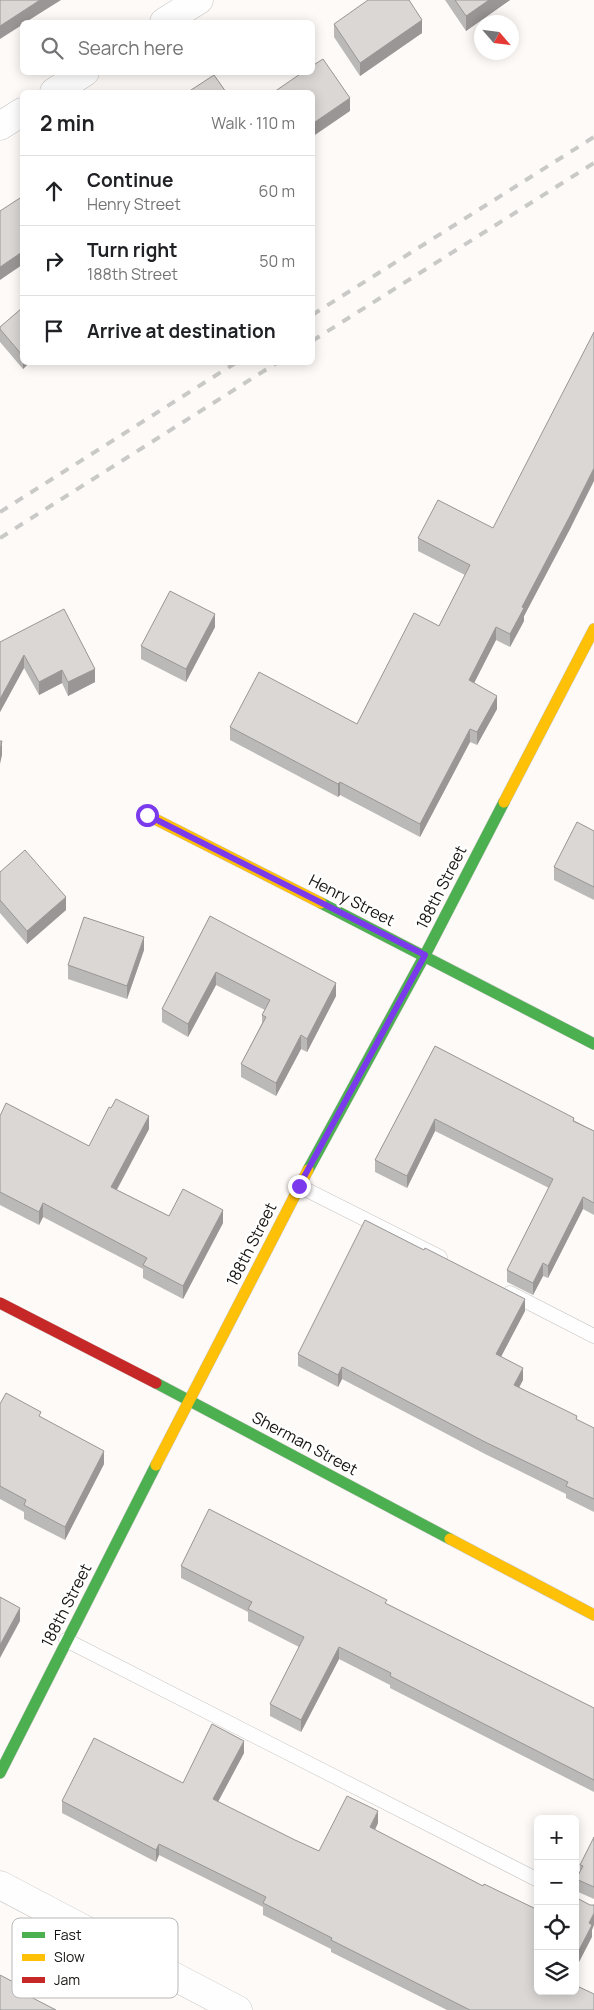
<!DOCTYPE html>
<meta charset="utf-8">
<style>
:root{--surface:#fff;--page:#f6f6f6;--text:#202124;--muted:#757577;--line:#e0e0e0}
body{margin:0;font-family:Manrope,sans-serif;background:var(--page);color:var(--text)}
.controls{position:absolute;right:15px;bottom:15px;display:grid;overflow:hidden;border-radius:8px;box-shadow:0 2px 12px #0003}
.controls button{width:45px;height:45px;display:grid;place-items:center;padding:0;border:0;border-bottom:1px solid var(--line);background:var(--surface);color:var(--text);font:25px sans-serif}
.compass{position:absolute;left:474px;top:15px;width:45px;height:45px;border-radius:50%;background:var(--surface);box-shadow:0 2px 12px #0003;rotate:118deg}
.stop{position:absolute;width:15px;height:15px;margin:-11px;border:4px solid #7c3aed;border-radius:50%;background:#fff}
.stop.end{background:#7c3aed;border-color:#fff;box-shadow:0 1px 5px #0008}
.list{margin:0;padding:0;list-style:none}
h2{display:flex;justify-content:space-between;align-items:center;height:65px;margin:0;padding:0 20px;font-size:21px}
h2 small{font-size:16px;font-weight:400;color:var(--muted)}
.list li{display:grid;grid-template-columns:32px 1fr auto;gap:15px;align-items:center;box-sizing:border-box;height:70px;padding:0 20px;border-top:1px solid var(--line)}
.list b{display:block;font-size:19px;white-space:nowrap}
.list p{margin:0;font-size:16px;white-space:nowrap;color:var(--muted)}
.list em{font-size:16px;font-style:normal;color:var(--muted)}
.icon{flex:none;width:28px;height:28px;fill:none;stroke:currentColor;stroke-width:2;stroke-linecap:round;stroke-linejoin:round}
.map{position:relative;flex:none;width:594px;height:2010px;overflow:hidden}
.search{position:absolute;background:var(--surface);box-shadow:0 2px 12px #0003;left:20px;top:20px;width:295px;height:55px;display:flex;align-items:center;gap:12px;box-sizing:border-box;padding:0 18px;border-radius:8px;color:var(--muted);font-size:19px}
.panel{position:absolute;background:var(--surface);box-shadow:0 2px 12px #0003;left:20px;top:90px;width:295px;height:275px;border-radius:8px}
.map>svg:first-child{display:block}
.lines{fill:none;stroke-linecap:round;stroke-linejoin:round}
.lane-casing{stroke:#c8c6c4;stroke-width:15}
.street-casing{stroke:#c8c6c4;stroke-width:29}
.fast-casing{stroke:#c8c6c4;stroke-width:12}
.slow-casing{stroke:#c8c6c4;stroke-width:12}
.jam-casing{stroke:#c8c6c4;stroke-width:12}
.lane{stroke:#fffefe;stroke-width:14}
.street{stroke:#fffefe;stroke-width:28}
.fast{stroke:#4caf50;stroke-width:11}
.slow{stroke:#ffc107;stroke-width:11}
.jam{stroke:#c62828;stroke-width:11}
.rail{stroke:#c9c9c8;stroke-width:4;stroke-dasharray:9 9;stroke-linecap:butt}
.wall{fill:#bbb9b7}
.shaded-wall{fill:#999695}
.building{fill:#dad7d5;stroke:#999695}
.route{stroke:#7c3aed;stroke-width:6}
.labels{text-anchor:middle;stroke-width:5;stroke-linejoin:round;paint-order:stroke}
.street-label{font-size:16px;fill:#151311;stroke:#fff}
.key{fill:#fff;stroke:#b9b8b8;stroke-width:1}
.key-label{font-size:14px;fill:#151311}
</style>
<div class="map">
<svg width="594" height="2010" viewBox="0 0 594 2010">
<rect width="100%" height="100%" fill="#fdfaf7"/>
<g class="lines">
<defs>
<path id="lane" d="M299 1186 440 1257
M510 1293 594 1336
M66 1640 538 1880"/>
<path id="street" d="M164 22 199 0
M54 92 85 72
M0 126 22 112
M0 1885 238 2010"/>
<path id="fast" d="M321 903 594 1044
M308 1170 425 955 504 802
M156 1383 450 1539
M0 1773 156 1465"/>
<path id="slow" d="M504 802 594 629
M147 815 321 903
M156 1465 308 1170
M450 1539 594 1615"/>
<path id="jam" d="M0 1303 156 1383"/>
</defs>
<!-- lane casing -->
<use href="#lane" class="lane-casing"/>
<!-- street casing -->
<use href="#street" class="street-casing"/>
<!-- fast casing -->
<use href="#fast" class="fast-casing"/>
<!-- slow casing -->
<use href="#slow" class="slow-casing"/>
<!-- jam casing -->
<use href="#jam" class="jam-casing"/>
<!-- lane -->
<use href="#lane" class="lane"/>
<!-- street -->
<use href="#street" class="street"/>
<!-- fast -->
<use href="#fast" class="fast"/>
<!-- slow -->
<use href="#slow" class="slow"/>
<!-- jam -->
<use href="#jam" class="jam"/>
<!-- rail -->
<path class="rail" d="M312 315 594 137
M312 341 594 163
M0 512 237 362
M0 538 278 362"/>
</g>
<!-- wall -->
<path class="wall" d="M445 0H510L466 31Z
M334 24 422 33 360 76 334 37Z
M22 308V362H30L23 369 0 342V327Z
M571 527 524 616V621L510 647 496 640 474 683 497 709 477 745 470 742 420 837 340 795 338 797 230 740V727L357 724 439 626 465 575 418 551V538L493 528Z
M215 627 186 682 141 659V646Z
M0 642 95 682 68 696 62 683 39 695 24 668 0 712Z
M594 831V900L554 880V867Z
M0 872 66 910 27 944 0 913Z
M210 916 336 996 307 1052 301 1049 276 1096 241 1077V1064L262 1023V1015L265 1010 216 985 188 1037 162 1022V1009Z
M144 950 127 999 68 979V965Z
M435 1046 594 1131V1215L583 1209 548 1278 543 1276 533 1295 507 1282V1270L549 1188 435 1131 407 1188 375 1172V1160Z
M0 1116 89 1146 149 1129 117 1190 169 1216 223 1223 183 1299 143 1278V1269L43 1217 39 1225 0 1205Z
M525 1311 501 1357 523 1380 519 1387 577 1420 594 1428V1512L566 1498V1494L485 1454 342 1379 338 1387 298 1366V1354Z
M0 1404 41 1417 104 1464 65 1540 24 1519V1512L0 1499Z
M181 1566 387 1604 594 1708V1792L390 1688V1685L339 1659 301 1732 270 1716V1704L299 1647 248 1621V1612L181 1578Z
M244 1753 218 1802 295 1840 319 1851 378 1823 375 1830 538 1991 594 2010H447L331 1952V1949L263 1915V1907L159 1855 156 1862 62 1813V1801L183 1783Z
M594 1837V1899L576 1891V1879L580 1872V1865Z"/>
<!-- shaded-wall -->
<path class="shaded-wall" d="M40 0H61L26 22H22V25L0 39V26Z
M489 0H510L466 31V16Z
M422 20V33L360 76V63Z
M350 98V111L312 137V124Z
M22 252V265L0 280V267Z
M23 362H30L23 369Z
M594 468V481L571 527 524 616V621L510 647V634L522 607Z
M215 614V627L186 682V669Z
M496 627V640L469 693V680Z
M24 655V668L0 712V699Z
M95 669V682L68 696V682Z
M62 670V683L39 695V682Z
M497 696V709L477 745V732Z
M470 729V742L420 837V824Z
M2 741V755L0 764V751Z
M340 782V795L338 797V784Z
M66 897V910L27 944V931Z
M144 937V950L127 999V986Z
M216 972V985L188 1037V1024Z
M336 983V996L307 1052V1039Z
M301 1035V1049L276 1096V1083Z
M149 1116V1129L111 1200V1187Z
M435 1119V1131L407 1188V1176Z
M583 1197V1209L548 1278V1266Z
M43 1203V1217L39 1225V1212Z
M223 1210V1223L183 1299V1286Z
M543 1263V1276L533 1295V1283Z
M525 1299V1311L496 1366V1354Z
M342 1367V1379L338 1387V1375Z
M523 1368V1380L514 1397V1385Z
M104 1451V1464L65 1540V1527Z
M20 1608V1621L0 1658V1645Z
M339 1647V1659L301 1732V1720Z
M244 1741V1753L213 1811V1799Z
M378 1811V1823L370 1839V1827Z
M159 1844V1855L156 1862V1850Z
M594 1913V1925L592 1930V1937L575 1970V1958L589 1923Z"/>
<!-- building -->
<path class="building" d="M0 0H40L0 26Z
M368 0H409L422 20 360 63 334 24Z
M455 0H489L466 16Z
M323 59 350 98 312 124V92H274L303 72H312V66Z
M214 75 226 92H188Z
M20 198 22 201V252L0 267V211Z
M22 308V355L0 329V327Z
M594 332V468L571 514 522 607 524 608 510 634 496 627 469 680 497 696 477 732 470 729 420 824 340 782 338 784 230 727 259 672 357 724 414 613 439 626 470 565 418 538 438 500 493 528Z
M170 591 215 614 186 669 141 646Z
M64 609 95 669 68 682 62 670 39 682 24 655 0 699V642Z
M0 741H2L0 751Z
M577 822 594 831V887L554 867Z
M25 850 66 897 27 931 0 900V872Z
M210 916 336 983 307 1039 301 1035 276 1083 241 1064 266 1017 262 1015 270 1000 216 972 188 1024 162 1009Z
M84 917 144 937 127 986 68 965Z
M435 1046 574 1118 573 1121 594 1131V1203L583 1197 548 1266 543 1263 533 1283 507 1270 553 1179 435 1119 407 1176 375 1160Z
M116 1099 149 1116 111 1187 169 1216 183 1189 223 1210 183 1286 143 1265 147 1258 43 1203 39 1212 0 1192V1116L6 1103 89 1146 109 1107 111 1108Z
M365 1220 424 1250 425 1248 525 1299 496 1354 523 1368 514 1385 577 1416 576 1419 594 1428V1499L566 1486 568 1482 485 1442 342 1367 338 1375 298 1354Z
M6 1393 41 1412 39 1416 104 1451 65 1527 24 1505 26 1500 0 1486V1404Z
M209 1509 387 1600 385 1603 594 1708V1780L390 1676 391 1673 339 1647 301 1720 270 1704 304 1637 248 1609 252 1602 181 1566Z
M0 1597 20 1608 0 1645Z
M212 1724 244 1741 213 1799 295 1840 319 1851 347 1796 378 1811 370 1827 483 1886 484 1884 538 1910V1991H575V1985L594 1994V2010H470L331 1940 332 1938 263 1903 266 1897 159 1844 156 1850 62 1801 94 1738 183 1783Z
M594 1837V1887L576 1879 583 1866 580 1865Z
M575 1897 590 1905H594V1913L589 1923 592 1925 575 1958Z
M0 1975 27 1989 25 1994 56 2010H0Z"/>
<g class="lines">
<!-- route -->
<path class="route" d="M147 815 425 955 299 1186"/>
</g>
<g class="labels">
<!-- street labels -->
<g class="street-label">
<text transform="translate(441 887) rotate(-63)" y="6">188th Street</text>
<text transform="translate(352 900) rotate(27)" y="6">Henry Street</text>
<text transform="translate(251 1244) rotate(-63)" y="6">188th Street</text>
<text transform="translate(305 1443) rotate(28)" y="6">Sherman Street</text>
<text transform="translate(66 1605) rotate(-63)" y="6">188th Street</text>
</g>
</g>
<!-- legend -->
<rect x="12" y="1918" width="166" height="80" rx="8" class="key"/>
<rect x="22" y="1932" width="23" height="6" fill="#4caf50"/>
<rect x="22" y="1954" width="23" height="7" fill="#ffc107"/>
<rect x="22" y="1977" width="23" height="6" fill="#c62828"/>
<g class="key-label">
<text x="54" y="1940">Fast</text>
<text x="54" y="1962">Slow</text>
<text x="54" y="1985">Jam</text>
</g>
</svg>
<div class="controls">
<button>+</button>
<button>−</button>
<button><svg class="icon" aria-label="locate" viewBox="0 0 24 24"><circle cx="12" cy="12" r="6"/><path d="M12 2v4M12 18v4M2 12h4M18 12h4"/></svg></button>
<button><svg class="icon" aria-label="layers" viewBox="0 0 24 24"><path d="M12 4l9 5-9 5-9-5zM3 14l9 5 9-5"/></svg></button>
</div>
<svg class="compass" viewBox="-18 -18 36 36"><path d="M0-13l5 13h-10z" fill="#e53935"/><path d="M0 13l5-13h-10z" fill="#757577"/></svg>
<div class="stop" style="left:147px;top:815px"></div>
<div class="stop end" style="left:299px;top:1186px"></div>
<div class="search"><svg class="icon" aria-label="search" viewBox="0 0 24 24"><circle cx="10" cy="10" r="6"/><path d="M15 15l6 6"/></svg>Search here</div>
<section class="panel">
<h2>2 min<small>Walk · 110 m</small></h2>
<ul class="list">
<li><svg class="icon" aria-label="ahead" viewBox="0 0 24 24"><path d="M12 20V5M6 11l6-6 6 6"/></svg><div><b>Continue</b><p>Henry Street</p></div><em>60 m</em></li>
<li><svg class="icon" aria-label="right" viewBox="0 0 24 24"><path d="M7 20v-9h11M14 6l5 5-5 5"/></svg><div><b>Turn right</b><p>188th Street</p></div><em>50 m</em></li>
<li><svg class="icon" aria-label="arrive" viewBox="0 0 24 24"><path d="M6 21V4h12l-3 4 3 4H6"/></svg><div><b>Arrive at destination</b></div></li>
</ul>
</section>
</div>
